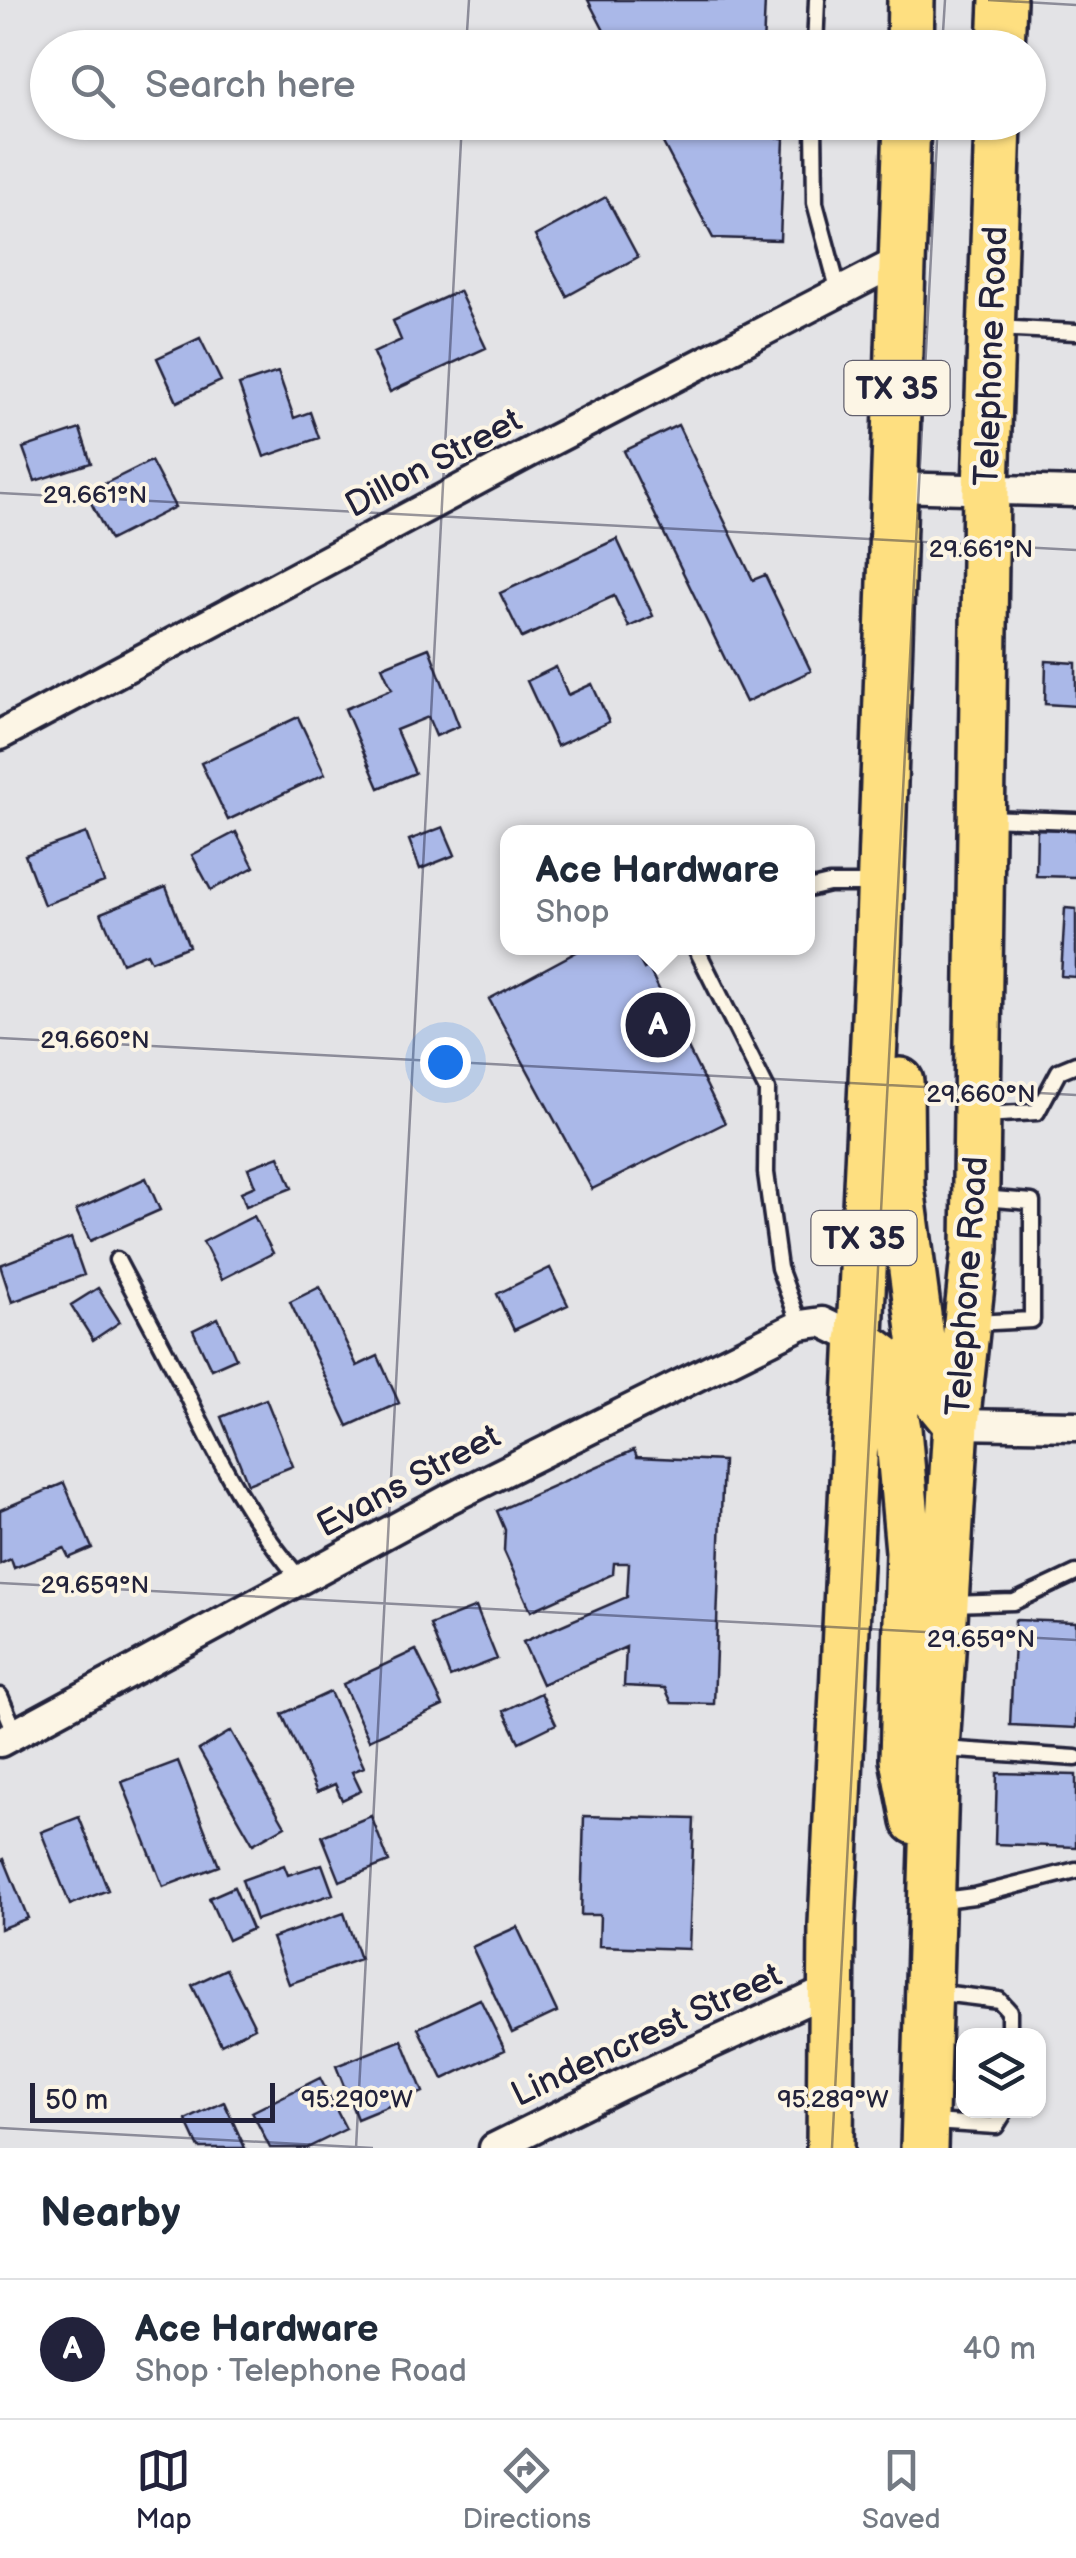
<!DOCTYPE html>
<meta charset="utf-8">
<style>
:root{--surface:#fff;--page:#f2f2f3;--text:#1f2937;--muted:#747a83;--line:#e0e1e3;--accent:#22223b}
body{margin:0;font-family:"Balsamiq Sans",sans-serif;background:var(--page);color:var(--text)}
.controls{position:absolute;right:30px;bottom:30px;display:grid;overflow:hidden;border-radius:20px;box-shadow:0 2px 8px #0004}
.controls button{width:90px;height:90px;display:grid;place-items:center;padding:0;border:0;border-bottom:2px solid var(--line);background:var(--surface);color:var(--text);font:50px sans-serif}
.scale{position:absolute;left:30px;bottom:25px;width:245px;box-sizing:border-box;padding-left:10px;border:5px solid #22223b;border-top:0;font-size:28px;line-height:35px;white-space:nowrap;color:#22223b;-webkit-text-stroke:8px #fcf5e5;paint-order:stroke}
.you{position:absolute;left:445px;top:1062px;width:35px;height:35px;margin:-25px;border:8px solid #fff;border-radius:50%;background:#1a73e8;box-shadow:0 0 0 15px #1a73e833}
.badge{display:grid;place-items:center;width:65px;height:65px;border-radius:50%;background:var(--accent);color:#fff;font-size:32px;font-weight:700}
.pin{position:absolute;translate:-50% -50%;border:5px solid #fff;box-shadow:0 2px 10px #0006}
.popup{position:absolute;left:500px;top:825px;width:315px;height:130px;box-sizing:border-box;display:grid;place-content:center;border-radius:20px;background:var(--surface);filter:drop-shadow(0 2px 8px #0005);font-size:32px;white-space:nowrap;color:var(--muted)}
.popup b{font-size:38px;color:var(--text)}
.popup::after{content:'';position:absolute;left:50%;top:100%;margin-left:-20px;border:20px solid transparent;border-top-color:var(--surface)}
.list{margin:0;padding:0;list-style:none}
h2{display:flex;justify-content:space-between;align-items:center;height:130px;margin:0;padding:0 40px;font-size:42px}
h2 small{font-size:32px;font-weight:400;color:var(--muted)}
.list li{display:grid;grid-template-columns:65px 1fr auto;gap:30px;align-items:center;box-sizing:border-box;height:140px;padding:0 40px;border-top:2px solid var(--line)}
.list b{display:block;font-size:38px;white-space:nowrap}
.list p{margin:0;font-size:32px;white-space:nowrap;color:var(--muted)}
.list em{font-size:32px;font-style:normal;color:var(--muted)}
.icon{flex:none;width:55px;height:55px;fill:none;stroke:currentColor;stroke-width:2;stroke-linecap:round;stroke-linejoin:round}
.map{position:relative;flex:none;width:1076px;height:2148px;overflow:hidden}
.search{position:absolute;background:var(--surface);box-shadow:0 2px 8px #0004;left:30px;right:30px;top:30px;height:110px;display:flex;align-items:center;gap:25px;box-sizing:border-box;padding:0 35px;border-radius:55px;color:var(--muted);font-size:38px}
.sheet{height:270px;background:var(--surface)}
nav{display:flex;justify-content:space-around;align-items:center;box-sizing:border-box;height:140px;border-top:2px solid var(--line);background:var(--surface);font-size:28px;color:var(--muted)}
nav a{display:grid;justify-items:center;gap:5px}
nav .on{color:var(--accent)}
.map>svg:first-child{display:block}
.building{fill:#aab8e8;stroke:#22223b;stroke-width:2.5}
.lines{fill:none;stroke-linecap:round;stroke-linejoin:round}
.lane-casing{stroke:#22223b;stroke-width:21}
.street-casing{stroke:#22223b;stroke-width:35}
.primary-casing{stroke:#22223b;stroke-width:52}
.lane{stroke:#fcf5e5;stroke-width:14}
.street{stroke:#fcf5e5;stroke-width:28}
.primary{stroke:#fedf80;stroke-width:45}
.ticks{fill:none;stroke:#22223b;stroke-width:2.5;stroke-opacity:0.45}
.labels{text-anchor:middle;stroke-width:8;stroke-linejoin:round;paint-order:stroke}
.shield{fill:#fcf5e5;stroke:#63616e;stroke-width:2.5}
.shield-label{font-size:32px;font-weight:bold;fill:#22223b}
.street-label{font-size:35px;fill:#22223b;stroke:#fcf5e5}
.ticks-label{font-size:25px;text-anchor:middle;fill:#22223b;stroke:#fcf5e5;stroke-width:8;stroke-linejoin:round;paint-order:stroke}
</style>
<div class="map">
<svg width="1076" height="2148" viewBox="0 0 1076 2148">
<rect width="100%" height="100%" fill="#e3e3e6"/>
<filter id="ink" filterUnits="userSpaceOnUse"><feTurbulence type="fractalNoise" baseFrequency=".01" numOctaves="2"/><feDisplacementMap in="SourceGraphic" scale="20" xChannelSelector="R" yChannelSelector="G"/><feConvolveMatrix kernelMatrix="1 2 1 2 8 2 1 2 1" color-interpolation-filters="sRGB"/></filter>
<g filter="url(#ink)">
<!-- building -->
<path class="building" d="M588 0H765L763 48H613Z
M652 122H760V137L784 138 780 240 713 238Z
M606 197 638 257 567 296 535 236Z
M459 291 486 348 390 392 373 353 401 340 393 321Z
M200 338 221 381 177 402 157 358Z
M278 372 294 418 310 412 319 438 264 457 239 385Z
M678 425 753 580 765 575 811 671 746 702 624 451Z
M80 429 91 463 35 481 23 448Z
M151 461 175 507 110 540 86 493Z
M617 539 653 616 629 627 614 596 522 638 500 593Z
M429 648 459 726 436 736 428 717 396 730 415 773 379 788 345 709 392 689 382 667Z
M1046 661 1076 663V706L1045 704Z
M556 667 568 695 592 684 609 722 557 746 527 681Z
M298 717 325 774 228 820 201 763Z
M443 827 455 855 420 869 409 840Z
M1037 829 1076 830V877L1036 876Z
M236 832 254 867 211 890 192 855Z
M86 833 104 882 44 905 25 855Z
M166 887 189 946 151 961 147 953 122 963 101 913Z
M1065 908 1076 909V977L1061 976Z
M584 948H633L644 969 648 967 725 1123 592 1189 489 999Z
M279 1156 292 1188 246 1206 241 1192 255 1186 248 1168Z
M146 1178 160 1210 90 1241 76 1210Z
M254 1216 273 1253 222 1279 203 1242Z
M71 1238 84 1275 12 1302 0 1265Z
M550 1268 568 1305 514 1330 497 1294Z
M320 1287 357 1366 378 1356 399 1403 348 1426 290 1302Z
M98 1288 120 1322 93 1340 71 1305Z
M218 1318 236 1358 211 1369 193 1330Z
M266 1399 293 1466 248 1484 221 1417Z
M634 1450 637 1457 723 1461 714 1704 672 1703 665 1688 624 1686 626 1647 542 1684 523 1642 627 1597 629 1563H614L613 1574 531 1611 504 1551 505 1530 497 1511Z
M64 1483 92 1548 69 1558 64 1548 14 1568 11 1559 0 1564V1510Z
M476 1607 497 1659 450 1677 430 1625Z
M1015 1620 1076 1622V1728L1010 1725Z
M416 1650 443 1706 369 1740 343 1684Z
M330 1692 364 1767 352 1772 361 1791 342 1800 335 1784 317 1792 282 1714Z
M541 1693 556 1724 519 1742 504 1711Z
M231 1731 285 1826 253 1844 199 1750Z
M178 1761 219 1866 163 1887 122 1782Z
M997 1773 1076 1775V1847L995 1844Z
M371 1816 389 1862 340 1881 322 1836Z
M584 1816 694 1819 689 1949 599 1946 600 1915H581Z
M79 1817 108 1890 70 1905 41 1832Z
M4 1859 28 1918 0 1929V1861Z
M322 1864 333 1894 256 1920 242 1880 284 1865 288 1875Z
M234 1887 252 1929 228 1940 209 1898Z
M344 1913 360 1959 289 1984 272 1938Z
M517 1927 557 2012 512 2033 472 1947Z
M226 1969 255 2027 221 2044 192 1985Z
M480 1999 505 2050 443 2079 418 2028Z
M402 2040 423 2092 357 2119 336 2066Z
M320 2078 346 2129 307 2148H270L252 2112Z
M224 2102 245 2148H199L186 2120Z"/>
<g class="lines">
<defs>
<path id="lane" d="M815 48 817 0
M814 122 815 203 839 292
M996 328 1076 332
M987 818 1076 821
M808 889 829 884H877
M696 948 767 1090 766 1173 779 1268 800 1325
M982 1115 1037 1112 1059 1071 1076 1064
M117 1260C141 1306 166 1350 188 1396 221 1465 251 1521 300 1579
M973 1323 1032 1320V1202L981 1198
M951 1604 1014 1602 1076 1573
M0 1696 16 1734
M942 1749 1076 1758
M935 1901 974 1896 1076 1870
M933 1992 999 2000 1009 2011V2036
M932 2122 996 2126 1006 2110"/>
<path id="street" d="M893 487 1076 492
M0 735 528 453 903 259
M956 1424 1076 1426
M0 1742 449 1499 800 1325 822 1322 859 1340
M494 2148 621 2085 831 1989"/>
<path id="primary" d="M910 48 911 0
M1001 48 1003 0
M900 1081 901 1187 928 1390 956 1424
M859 1340 885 1359 898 1429 909 1551 903 1759 915 1821
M830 2148 832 1924 878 955 907 122
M924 2148 936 1749 956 1424 975 1248 986 490 998 122"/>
</defs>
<!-- lane casing -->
<use href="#lane" class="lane-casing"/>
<!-- street casing -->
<use href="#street" class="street-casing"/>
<!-- primary casing -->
<use href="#primary" class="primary-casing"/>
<!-- lane -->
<use href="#lane" class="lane"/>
<!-- street -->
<use href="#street" class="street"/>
<!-- primary -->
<use href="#primary" class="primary"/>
</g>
</g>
<!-- ticks -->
<path class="ticks" d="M988 0 1076 5M466 48 469 0M942 48 945 0M0 493 1076 550M0 1038 1076 1095M0 1583 1076 1640M0 2128 373 2148M356 2148 462 122M832 2148 938 122"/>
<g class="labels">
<!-- shield labels -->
<g class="shield">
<rect x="844.5" y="361" width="105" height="54" rx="8"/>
<rect x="811.5" y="1211" width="105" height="54" rx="8"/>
</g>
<g class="shield-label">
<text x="897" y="399">TX 35</text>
<text x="864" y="1249">TX 35</text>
</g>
<!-- street labels -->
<g class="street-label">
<text transform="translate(990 356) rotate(-88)" y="12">Telephone Road</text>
<text transform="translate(433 462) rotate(-28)" y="12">Dillon Street</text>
<text transform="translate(966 1286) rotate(-86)" y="12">Telephone Road</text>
<text transform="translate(408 1480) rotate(-28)" y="12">Evans Street</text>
<text transform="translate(646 2034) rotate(-25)" y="12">Lindencrest Street</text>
</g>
</g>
<g class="ticks-label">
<text x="95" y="503">29.661°N</text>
<text x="981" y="557">29.661°N</text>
<text x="95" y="1048">29.660°N</text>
<text x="981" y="1102">29.660°N</text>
<text x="95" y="1593">29.659°N</text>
<text x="981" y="1647">29.659°N</text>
<text x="357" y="2107">95.290°W</text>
<text x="833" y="2107">95.289°W</text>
</g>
</svg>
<div class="controls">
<button><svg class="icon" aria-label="layers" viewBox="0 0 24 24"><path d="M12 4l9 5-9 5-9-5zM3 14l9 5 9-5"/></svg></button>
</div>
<div class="scale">50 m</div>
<div class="you"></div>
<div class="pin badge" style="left:658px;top:1025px">A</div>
<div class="popup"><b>Ace Hardware</b>Shop</div>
<div class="search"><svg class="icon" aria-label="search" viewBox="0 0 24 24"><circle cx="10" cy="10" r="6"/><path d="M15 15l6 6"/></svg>Search here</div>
</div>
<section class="sheet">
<h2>Nearby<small></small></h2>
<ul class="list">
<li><span class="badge">A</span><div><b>Ace Hardware</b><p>Shop · Telephone Road</p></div><em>40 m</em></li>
</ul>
</section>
<nav>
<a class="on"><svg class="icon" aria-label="map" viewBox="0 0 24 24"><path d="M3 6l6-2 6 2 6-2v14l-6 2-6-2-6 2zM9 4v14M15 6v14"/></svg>Map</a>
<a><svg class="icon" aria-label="directions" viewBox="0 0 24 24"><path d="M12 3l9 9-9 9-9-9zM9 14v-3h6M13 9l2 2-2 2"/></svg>Directions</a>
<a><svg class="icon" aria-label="saved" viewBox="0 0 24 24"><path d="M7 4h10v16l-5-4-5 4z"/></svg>Saved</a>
</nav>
